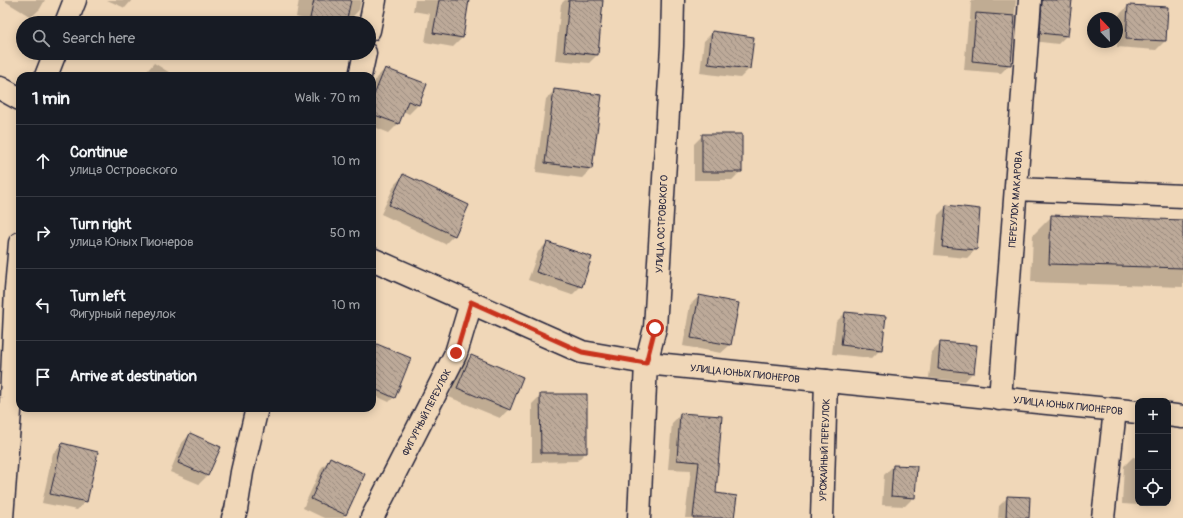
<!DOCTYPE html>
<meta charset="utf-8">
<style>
:root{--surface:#171b24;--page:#242831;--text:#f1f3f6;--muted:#9ea1a6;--line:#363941}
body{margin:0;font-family:Pangolin,sans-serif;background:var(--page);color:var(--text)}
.controls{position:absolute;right:12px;bottom:12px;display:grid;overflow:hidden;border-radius:8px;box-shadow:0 2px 10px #0003}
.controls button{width:36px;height:36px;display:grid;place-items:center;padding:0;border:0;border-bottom:1px solid var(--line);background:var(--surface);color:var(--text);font:20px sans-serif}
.compass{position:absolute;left:1087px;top:12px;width:36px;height:36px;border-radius:50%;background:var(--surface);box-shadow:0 2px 10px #0003;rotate:337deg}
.stop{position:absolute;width:12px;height:12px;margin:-9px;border:3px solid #c8321e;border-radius:50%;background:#fff}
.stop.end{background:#c8321e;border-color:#fff;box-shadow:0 1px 4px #0008}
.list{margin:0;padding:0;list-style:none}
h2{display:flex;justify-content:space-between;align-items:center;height:52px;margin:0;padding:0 16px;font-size:17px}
h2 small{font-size:13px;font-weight:400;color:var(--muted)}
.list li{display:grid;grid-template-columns:26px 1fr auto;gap:12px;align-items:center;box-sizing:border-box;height:72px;padding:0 16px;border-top:1px solid var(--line)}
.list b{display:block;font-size:15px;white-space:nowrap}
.list p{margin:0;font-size:13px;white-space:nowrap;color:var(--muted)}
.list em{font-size:13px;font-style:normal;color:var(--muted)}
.icon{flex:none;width:22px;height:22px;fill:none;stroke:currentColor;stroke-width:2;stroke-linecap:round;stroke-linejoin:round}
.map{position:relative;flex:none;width:1183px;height:518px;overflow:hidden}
.search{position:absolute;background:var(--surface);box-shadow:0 2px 10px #0003;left:16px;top:16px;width:360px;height:44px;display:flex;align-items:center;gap:10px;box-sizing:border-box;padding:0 14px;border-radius:22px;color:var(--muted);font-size:15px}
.panel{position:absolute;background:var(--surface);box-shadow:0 2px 10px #0003;left:16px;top:72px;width:360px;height:340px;border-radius:12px}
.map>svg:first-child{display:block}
.shadow{fill:#0003}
.building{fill:url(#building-back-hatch);stroke:#22223b}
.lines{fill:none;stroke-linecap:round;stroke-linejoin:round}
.minor-casing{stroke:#22223b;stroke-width:25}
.major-casing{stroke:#22223b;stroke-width:25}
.minor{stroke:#f0d7b8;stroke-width:22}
.major{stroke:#f0d7b8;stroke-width:22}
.route{stroke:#c8321e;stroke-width:5}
.labels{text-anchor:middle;stroke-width:3.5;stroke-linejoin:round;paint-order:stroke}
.street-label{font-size:10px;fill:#22223b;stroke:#f0d7b8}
</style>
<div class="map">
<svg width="1183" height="518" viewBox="0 0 1183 518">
<defs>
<pattern id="building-back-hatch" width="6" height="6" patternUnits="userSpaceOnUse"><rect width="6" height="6" fill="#bdaa99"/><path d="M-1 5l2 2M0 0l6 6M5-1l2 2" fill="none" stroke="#998a7e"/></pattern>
</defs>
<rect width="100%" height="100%" fill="#f0d7b8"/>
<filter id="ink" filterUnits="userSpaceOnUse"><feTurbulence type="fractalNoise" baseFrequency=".025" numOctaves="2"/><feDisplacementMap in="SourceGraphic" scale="8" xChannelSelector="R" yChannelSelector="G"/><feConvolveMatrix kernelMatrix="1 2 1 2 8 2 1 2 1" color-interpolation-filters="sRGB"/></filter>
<g filter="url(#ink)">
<!-- shadow -->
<path class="shadow" d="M3 0H45L40 9 31 17Z
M107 0H132L125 8Z
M299 0H361L359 10 350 19 346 18 345 23H303V19L296 17Z
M415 0H468L462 38 453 47 425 42 430 14 413 11Z
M565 0H602L598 54 589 63 555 60 561 4Z
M971 0H1016L1010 64 1001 73 964 70 968 23 970 21Z
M1029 0H1071L1067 35 1058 44 1032 41Z
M1128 6 1167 8 1165 41 1156 50 1117 47 1119 15Z
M713 32 753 38 749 69 740 78 700 73 704 41Z
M154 63 175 76H143Z
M385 69 426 85 418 105 409 114 403 111 398 124 389 133 372 126V89L376 78Z
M555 90 591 169 582 178 536 172 546 99Z
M703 135 741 171 732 180H694V144Z
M404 175 454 235 445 244 381 214 395 184Z
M947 206 976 249 967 258 934 255 938 215Z
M1052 216 1183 221V287L1031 282 1033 235Z
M547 243 581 286 572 295 528 280 538 252Z
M699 296 730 345 721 353 683 346 690 305Z
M845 313 884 317 881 349 872 358 832 354 836 322Z
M941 343 973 372 965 381 929 378 932 352Z
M372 344 394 397 389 402 372 394Z
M471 357 509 409 500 418 449 397 462 365Z
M541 395 586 452 577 461 532 462V404Z
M681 414 715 494 733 518H685L691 470 668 469 672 423Z
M190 434 208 475 199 484 170 472 182 443Z
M62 445 86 501 77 510 42 503 53 453Z
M1133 457 1138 458V503H1158L1155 506 1122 504 1124 466Z
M331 459 364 474 345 515 342 518H324L303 508 322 467Z
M893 466 914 497 905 506 882 505 884 475Z
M1008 497 1028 518H998L999 506Z"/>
<!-- building -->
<path class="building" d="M314 0H351L346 23H309Z
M439 0H469L463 38 433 33Z
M569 0H603L598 55 564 51Z
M1042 0H1072L1068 36 1040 33Z
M1128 5 1168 7 1166 41 1126 39Z
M976 13 1015 16 1011 65 972 61Z
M712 31 754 37 750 69 708 64Z
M385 68 427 84 419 105 408 101 399 124 372 114V100Z
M554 89 602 95 592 169 545 163Z
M702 134H742V172H702Z
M403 174 469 205 455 236 389 205Z
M946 205 980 209 977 250 942 247Z
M1051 215 1183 220V268L1049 264Z
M547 242 592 257 582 287 536 272Z
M699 295 739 303 731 345 691 338Z
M845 312 886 316 882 350 841 345Z
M372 342 411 358 395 398 372 388Z
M940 342 977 345 974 373 938 369Z
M471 355 523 377 510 410 457 388Z
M540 394H587V453H541Z
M680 413 722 416 716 493 737 496 734 518H693L699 462 677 460Z
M190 433 221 447 208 476 178 463Z
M62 443 98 452 87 502 50 494Z
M330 457 365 474 346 515 311 499Z
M893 465 917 466 915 498 891 496Z
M1007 496 1030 497 1029 518H1006Z"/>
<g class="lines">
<defs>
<path id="minor" d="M66 23 75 0
M369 30 375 0
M46 76 55 53
M360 76 365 53
M1016 189 1183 196
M1000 399 1030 0
M2 518 11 398 16 289 20 243
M233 518 236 510 242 472 257 408
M372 518 456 353 471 303
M639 518 646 363 655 328 672 46 673 0
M822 518 826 381
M1103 518 1115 410"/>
<path id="major" d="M0 88 20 99
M372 259 582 352 646 363 1138 412
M1168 415 1183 417"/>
</defs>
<!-- minor casing -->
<use href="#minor" class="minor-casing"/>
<!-- major casing -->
<use href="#major" class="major-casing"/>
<!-- minor -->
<use href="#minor" class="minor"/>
<!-- major -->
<use href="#major" class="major"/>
</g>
</g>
<g class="lines" filter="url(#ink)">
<!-- route -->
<path class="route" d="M456 353 471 302 582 352 646 363 655 328"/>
</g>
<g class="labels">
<!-- street labels -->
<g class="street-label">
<text transform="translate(1015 199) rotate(-86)" y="4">ПЕРЕУЛОК МАКАРОВА</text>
<text transform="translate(661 224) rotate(-87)" y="4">УЛИЦА ОСТРОВСКОГО</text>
<text transform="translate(745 373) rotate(6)" y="4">УЛИЦА ЮНЫХ ПИОНЕРОВ</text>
<text transform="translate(1068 405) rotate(6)" y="4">УЛИЦА ЮНЫХ ПИОНЕРОВ</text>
<text transform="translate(426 412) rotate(-63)" y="4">ФИГУРНЫЙ ПЕРЕУЛОК</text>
<text transform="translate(824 450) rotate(-88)" y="4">УРОЖАЙНЫЙ ПЕРЕУЛОК</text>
</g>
</g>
</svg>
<div class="controls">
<button>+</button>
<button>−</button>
<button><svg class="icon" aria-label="locate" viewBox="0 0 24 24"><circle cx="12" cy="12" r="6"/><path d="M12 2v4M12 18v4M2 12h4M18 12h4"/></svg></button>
</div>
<svg class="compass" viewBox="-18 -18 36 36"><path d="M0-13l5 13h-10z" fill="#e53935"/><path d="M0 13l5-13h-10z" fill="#9ea1a6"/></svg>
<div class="stop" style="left:655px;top:328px"></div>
<div class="stop end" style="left:456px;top:353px"></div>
<div class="search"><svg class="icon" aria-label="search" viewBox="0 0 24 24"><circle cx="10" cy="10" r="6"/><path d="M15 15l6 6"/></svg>Search here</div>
<section class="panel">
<h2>1 min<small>Walk · 70 m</small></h2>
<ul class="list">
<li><svg class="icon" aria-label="ahead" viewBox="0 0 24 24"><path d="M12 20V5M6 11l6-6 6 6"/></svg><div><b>Continue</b><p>улица Островского</p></div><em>10 m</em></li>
<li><svg class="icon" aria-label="right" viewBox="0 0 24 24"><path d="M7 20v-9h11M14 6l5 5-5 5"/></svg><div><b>Turn right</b><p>улица Юных Пионеров</p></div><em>50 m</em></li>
<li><svg class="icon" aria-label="left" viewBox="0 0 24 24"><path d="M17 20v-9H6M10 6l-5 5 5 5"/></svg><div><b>Turn left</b><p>Фигурный переулок</p></div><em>10 m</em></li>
<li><svg class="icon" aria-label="arrive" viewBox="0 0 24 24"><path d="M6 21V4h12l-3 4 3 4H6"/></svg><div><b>Arrive at destination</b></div></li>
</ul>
</section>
</div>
